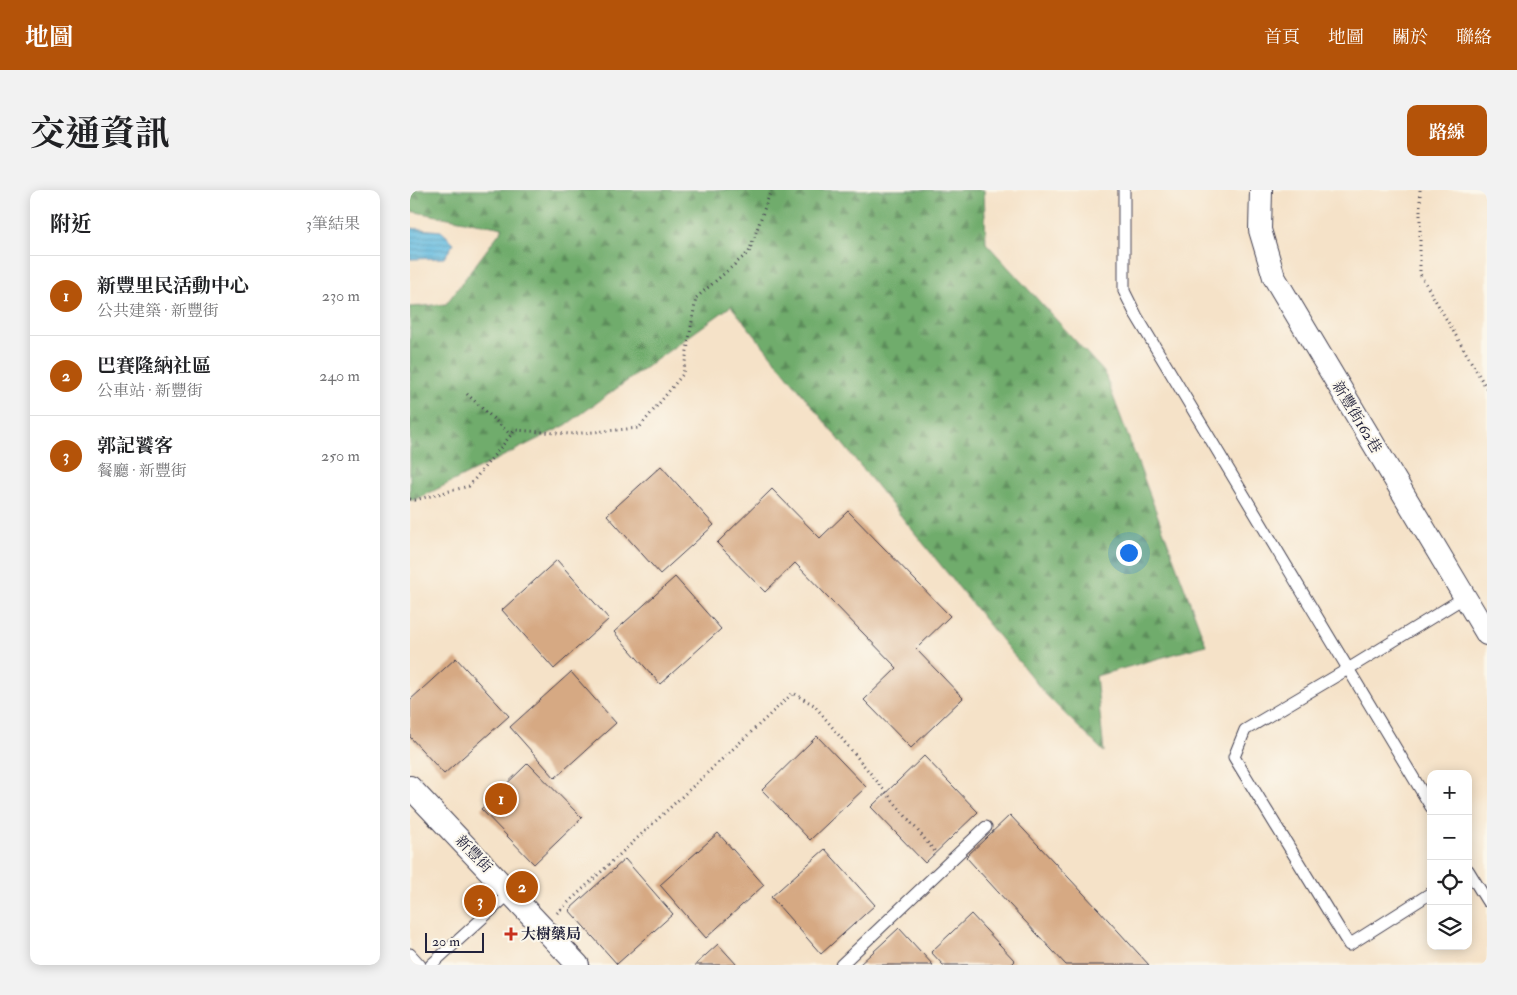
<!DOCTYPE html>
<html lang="zh-TW">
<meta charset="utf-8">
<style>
:root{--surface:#fff;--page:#f2f2f2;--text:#202124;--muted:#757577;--line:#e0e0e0;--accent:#b45309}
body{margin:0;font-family:"IM FELL Double Pica","Noto Serif TC",serif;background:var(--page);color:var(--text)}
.controls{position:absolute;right:15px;bottom:15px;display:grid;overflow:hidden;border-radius:10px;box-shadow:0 2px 12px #0003}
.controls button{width:45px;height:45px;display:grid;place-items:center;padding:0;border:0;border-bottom:1px solid var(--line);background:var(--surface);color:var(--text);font:25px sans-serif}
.scale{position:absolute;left:15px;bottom:12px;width:59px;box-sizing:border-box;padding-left:5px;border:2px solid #22223b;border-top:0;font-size:14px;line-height:18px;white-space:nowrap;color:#22223b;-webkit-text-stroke:4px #fbf7ec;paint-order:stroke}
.you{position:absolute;left:718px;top:362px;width:18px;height:18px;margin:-12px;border:4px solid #fff;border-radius:50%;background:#1a73e8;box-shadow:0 0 0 8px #1a73e833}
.badge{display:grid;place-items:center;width:32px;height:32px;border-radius:50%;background:var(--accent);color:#fff;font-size:16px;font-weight:700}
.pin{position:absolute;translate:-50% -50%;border:2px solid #fff;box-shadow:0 1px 5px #0006}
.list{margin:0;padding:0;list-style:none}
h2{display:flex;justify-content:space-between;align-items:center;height:65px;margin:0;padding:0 20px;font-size:21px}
h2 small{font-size:16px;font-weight:400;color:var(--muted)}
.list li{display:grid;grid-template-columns:32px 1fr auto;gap:15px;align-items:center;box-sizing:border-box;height:80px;padding:0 20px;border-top:1px solid var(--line)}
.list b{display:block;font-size:19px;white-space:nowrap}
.list p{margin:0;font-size:16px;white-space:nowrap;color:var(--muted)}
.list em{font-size:16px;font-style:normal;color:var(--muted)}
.icon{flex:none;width:28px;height:28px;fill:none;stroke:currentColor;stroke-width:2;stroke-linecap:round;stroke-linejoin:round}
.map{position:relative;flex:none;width:1077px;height:775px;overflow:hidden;border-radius:10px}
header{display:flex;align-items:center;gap:30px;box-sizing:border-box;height:70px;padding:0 25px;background:var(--accent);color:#fff}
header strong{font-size:24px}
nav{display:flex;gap:28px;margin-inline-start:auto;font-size:18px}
.intro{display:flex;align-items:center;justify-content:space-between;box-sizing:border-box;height:120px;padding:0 30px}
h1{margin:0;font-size:35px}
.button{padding:12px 22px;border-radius:10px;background:var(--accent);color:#fff;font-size:18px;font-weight:700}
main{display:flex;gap:30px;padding:0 30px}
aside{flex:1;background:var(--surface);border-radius:10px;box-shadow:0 2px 12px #0003}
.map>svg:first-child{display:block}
.forest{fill:url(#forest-firs);stroke:#496754}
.water{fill:url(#water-rules);stroke:#426e8d}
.building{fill:#d6a983}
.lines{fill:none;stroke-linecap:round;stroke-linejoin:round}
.service-casing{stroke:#423f50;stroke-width:13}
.minor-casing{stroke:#423f50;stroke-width:24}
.path{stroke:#423f50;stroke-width:3;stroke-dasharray:1 4;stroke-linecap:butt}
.service{stroke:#fff;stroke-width:11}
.minor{stroke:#fff;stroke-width:22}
.poi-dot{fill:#c8321e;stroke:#fbf7ec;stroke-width:2}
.labels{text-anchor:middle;stroke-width:4;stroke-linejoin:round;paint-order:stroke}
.street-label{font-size:15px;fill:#22223b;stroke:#fbf7ec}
.poi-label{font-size:15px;font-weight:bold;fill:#22223b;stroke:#fbf7ec;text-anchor:start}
</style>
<header>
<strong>地圖</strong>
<nav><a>首頁</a><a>地圖</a><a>關於</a><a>聯絡</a></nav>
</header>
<div class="intro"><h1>交通資訊</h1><a class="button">路線</a></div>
<main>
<aside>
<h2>附近<small>3筆結果</small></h2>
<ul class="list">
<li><span class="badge">1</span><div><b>新豐里民活動中心</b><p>公共建築 · 新豐街</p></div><em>230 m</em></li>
<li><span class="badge">2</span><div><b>巴賽隆納社區</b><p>公車站 · 新豐街</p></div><em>240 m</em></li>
<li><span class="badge">3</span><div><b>郭記饕客</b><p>餐廳 · 新豐街</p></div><em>250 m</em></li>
</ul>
</aside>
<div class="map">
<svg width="1077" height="775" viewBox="0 0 1077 775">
<defs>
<pattern id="forest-firs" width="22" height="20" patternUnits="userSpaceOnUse" patternTransform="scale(1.25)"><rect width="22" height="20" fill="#70ac6c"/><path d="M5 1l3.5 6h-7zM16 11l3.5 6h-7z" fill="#5c8c5a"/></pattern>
<pattern id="water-rules" width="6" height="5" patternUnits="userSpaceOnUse" patternTransform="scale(1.25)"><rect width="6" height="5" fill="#62badf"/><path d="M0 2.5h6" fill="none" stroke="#5097b6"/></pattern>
</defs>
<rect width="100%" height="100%" fill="#fbf7ec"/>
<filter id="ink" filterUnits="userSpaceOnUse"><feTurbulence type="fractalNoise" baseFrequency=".02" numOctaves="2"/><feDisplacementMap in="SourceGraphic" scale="10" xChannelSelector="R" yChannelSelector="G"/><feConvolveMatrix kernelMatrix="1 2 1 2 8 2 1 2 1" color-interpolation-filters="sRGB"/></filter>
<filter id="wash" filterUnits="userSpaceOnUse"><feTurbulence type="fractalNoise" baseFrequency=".0096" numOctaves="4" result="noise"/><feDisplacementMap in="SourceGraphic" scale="20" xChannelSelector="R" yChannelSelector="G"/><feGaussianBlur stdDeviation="1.12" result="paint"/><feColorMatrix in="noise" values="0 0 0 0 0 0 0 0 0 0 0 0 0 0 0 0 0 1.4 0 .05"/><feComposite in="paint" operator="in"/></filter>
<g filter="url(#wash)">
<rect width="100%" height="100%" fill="#f5e2c8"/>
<!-- forest -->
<path class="forest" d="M0 0H574L576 53 694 182 796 455 686 486 694 562 636 505 321 116 156 235 5 310H0V117L36 114 93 38 0 21Z"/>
<!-- water -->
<path class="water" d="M0 38 31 41 44 53 34 68 0 69Z"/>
<g id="blocks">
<!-- building -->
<path class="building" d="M251 276 304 335 250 384 197 325Z
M362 299 410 348 438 321 540 426 506 459 553 508 501 558 454 510 487 478 385 373 355 402 307 353Z
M147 370 199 429 144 479 92 420Z
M265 387 311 439 250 494 204 442Z
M46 468 99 526 34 584 0 547V510Z
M161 482 206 533 145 588 100 537Z
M407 546 456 597 400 650 352 600Z
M514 566 568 622 515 673 461 617Z
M118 573 172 628 124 674 71 619Z
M600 625 688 719 739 775H656L599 714 556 667Z
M308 643 354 695 296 748 250 695Z
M415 659 465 715 411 764 361 707Z
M215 669 263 724 207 774 159 720Z
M561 724 605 771 601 775H533L521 762Z
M489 738 523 775H449Z
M308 754 327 775H285Z"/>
</g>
</g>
<g filter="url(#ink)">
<use href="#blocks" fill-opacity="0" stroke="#423f50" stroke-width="1"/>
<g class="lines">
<defs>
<path id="service" d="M714 0V101L726 125 1021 617
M1058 680 1077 711
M1021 703 939 755 824 567 835 540 938 479 1055 407
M0 764 10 775
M21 775 100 703
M431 775 576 637"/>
<path id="minor" d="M851 0 850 40 864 87 1077 444
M0 597 168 775"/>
</defs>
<!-- service casing -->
<use href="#service" class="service-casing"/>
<!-- minor casing -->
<use href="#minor" class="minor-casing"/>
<!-- path -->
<path class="path" d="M1010 0V84L1077 199
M57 204 101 245
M0 309 5 310 59 296 105 240 160 244 229 238 273 184 286 108 339 62 361 0
M147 723 383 503 404 515 527 664"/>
<!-- service -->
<use href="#service" class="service"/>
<!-- minor -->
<use href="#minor" class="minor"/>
</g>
</g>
<!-- markers -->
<path class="poi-dot" d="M98.5 736.5h5v5h5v5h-5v5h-5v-5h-5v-5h5z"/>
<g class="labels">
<!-- street labels -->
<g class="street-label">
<text transform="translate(947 227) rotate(59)" y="5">新豐街162巷</text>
<text transform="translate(64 664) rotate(46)" y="5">新豐街</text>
</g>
<!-- poi labels -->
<g class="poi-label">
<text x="111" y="749">大樹藥局</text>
</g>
</g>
</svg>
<div class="controls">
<button>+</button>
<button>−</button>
<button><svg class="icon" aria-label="locate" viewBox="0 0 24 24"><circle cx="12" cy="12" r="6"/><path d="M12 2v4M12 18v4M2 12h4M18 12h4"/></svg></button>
<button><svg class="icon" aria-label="layers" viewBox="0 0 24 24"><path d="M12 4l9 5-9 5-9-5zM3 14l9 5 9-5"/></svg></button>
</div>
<div class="scale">20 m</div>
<div class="you"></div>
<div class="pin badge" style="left:91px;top:609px">1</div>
<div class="pin badge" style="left:112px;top:697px">2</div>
<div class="pin badge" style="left:70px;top:711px">3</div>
</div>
</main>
